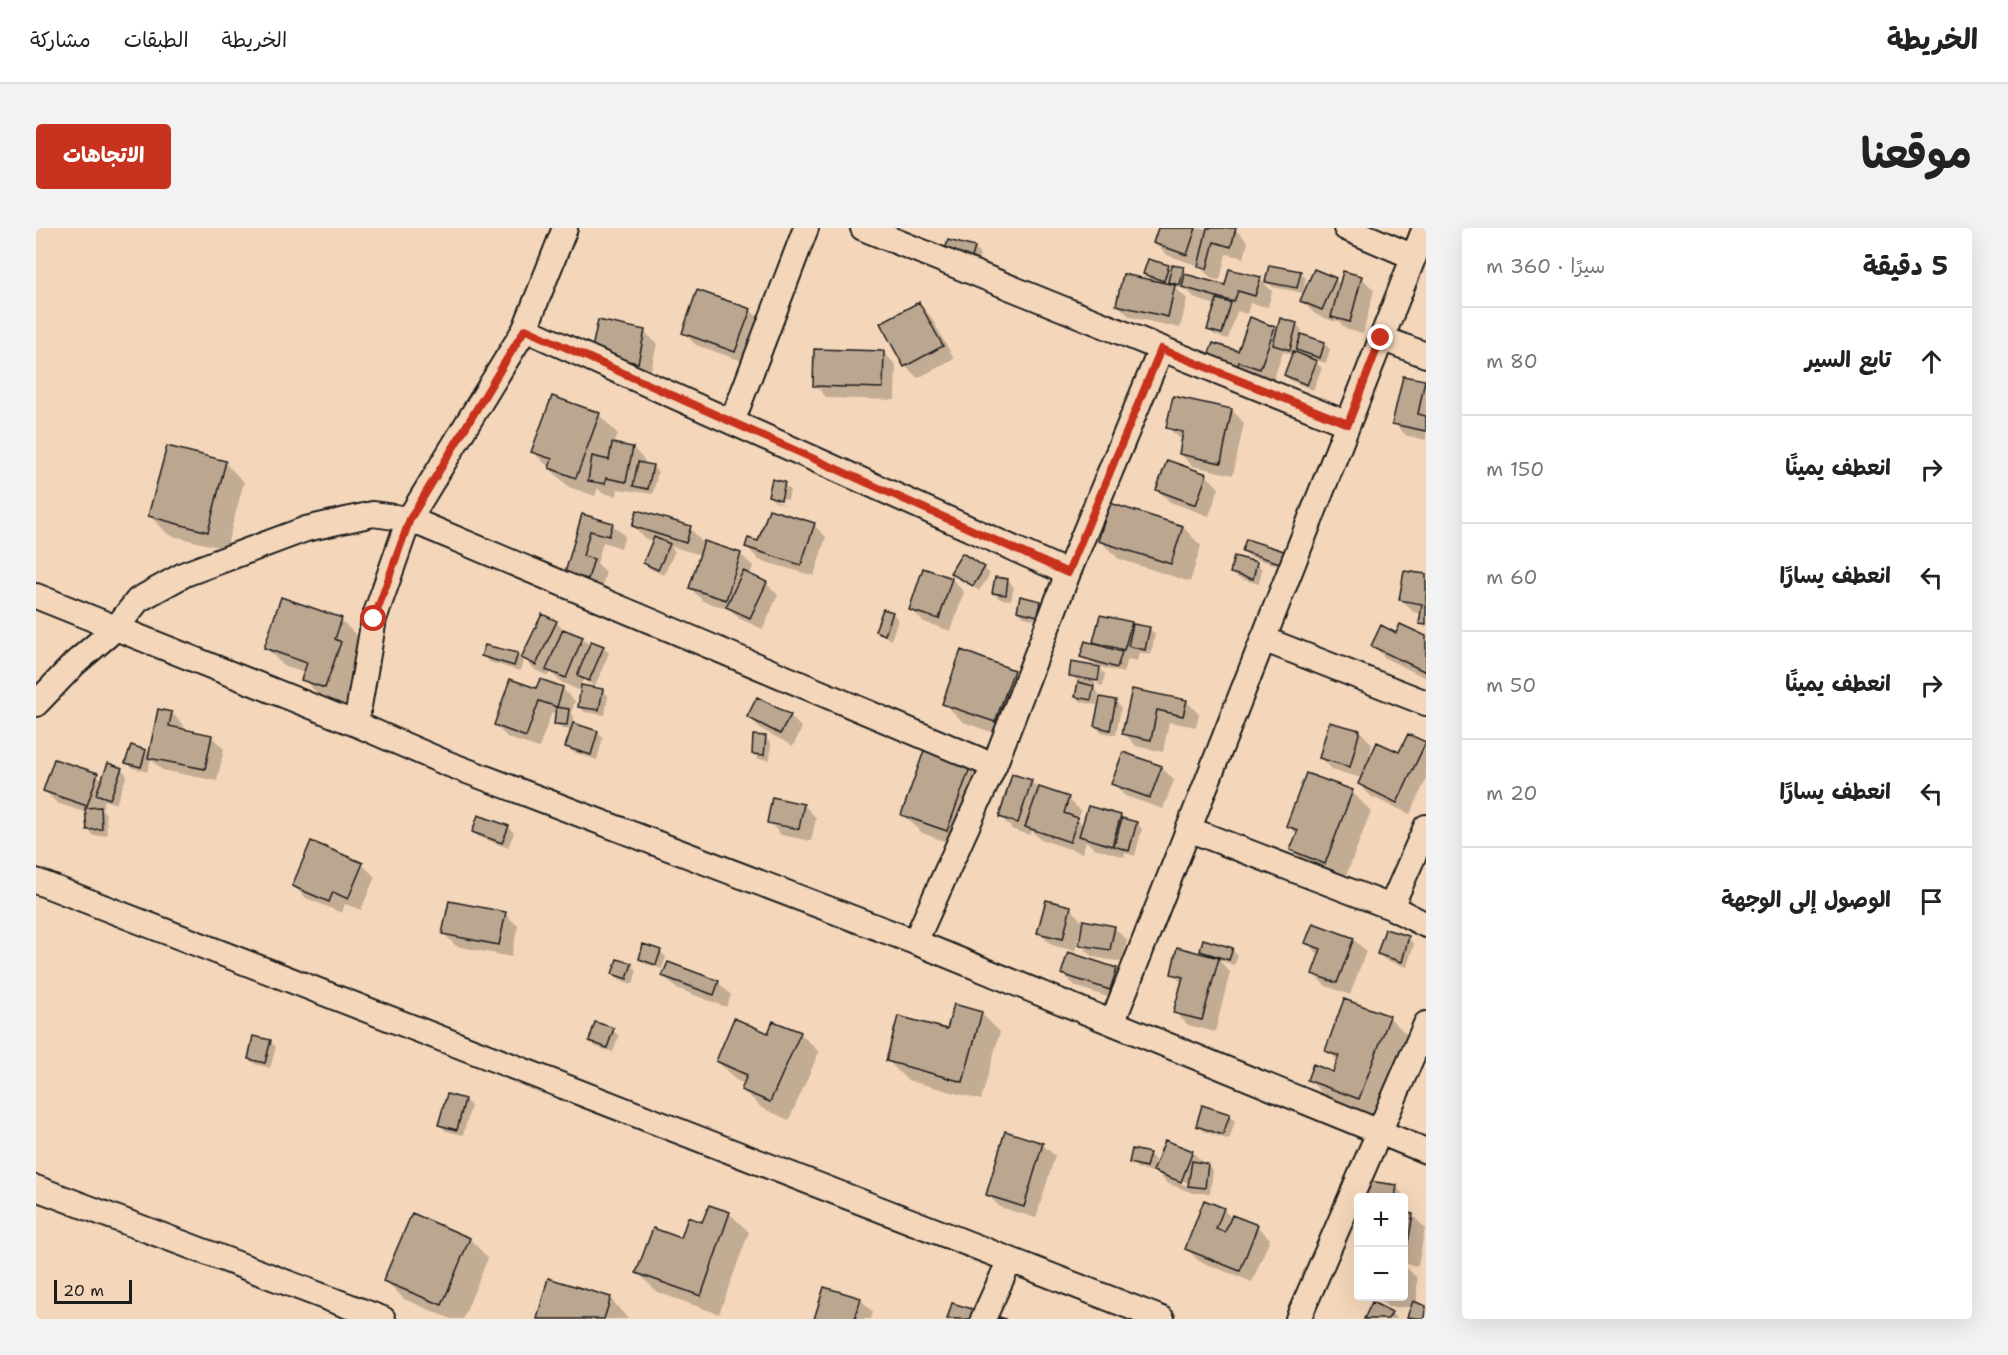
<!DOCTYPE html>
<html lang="ar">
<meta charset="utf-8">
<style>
:root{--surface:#fff;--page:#f2f2f2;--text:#222;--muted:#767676;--line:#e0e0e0;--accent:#c8321e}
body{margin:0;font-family:"Shantell Sans","Playpen Sans Arabic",sans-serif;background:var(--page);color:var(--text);direction:rtl}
.controls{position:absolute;right:18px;bottom:18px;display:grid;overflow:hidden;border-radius:6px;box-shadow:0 6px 24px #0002}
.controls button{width:54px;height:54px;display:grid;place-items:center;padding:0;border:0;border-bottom:2px solid var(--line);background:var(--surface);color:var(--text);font:30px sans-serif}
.scale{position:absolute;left:18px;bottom:15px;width:78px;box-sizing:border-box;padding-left:6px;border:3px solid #1c1c1c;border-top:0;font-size:16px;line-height:21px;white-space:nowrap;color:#1c1c1c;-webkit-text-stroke:4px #f4d7ba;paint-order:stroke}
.stop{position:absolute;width:18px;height:18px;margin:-14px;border:4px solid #c8321e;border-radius:50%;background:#fff}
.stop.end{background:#c8321e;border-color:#fff;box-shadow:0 2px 6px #0008}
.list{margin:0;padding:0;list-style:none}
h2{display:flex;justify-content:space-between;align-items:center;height:78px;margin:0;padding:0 24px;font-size:26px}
h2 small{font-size:20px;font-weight:400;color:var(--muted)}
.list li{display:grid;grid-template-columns:39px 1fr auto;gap:18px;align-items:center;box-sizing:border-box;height:108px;padding:0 24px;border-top:2px solid var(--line)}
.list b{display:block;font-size:22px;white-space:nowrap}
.list em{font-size:20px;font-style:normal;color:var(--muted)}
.icon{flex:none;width:33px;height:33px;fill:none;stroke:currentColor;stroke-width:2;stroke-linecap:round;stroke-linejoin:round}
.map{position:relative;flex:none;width:1390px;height:1091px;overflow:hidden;direction:ltr;border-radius:6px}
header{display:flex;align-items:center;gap:36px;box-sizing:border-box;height:84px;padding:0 30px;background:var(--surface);border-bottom:2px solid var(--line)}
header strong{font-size:28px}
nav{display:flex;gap:33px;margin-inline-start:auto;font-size:21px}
.intro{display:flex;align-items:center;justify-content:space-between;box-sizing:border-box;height:144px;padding:0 36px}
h1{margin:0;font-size:42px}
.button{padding:15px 27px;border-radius:6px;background:var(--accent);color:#fff;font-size:21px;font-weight:700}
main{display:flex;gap:36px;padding:0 36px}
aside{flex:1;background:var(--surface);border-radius:6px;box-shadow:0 6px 24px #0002}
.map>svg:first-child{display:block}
.shadow{fill:#0003;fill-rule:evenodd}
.building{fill:#bba690;stroke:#1c1c1c;stroke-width:1.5}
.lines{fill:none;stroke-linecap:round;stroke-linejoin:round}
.minor-casing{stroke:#1c1c1c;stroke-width:28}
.minor{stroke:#f4d7ba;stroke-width:24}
.route{stroke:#c8321e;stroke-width:8}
</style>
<header>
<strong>الخريطة</strong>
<nav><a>الخريطة</a><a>الطبقات</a><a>مشاركة</a></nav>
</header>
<div class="intro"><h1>موقعنا</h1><a class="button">الاتجاهات</a></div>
<main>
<aside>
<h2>5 دقيقة<small>سيرًا · 360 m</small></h2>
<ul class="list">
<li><svg class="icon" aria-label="ahead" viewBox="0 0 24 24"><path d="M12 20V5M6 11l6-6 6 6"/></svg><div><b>تابع السير</b></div><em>80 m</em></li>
<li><svg class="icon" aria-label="right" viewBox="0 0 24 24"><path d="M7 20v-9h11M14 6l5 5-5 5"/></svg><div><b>انعطف يمينًا</b></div><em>150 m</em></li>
<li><svg class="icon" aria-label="left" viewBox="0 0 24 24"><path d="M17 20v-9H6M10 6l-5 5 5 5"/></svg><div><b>انعطف يسارًا</b></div><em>60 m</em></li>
<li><svg class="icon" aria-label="right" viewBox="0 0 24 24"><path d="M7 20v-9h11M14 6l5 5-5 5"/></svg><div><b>انعطف يمينًا</b></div><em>50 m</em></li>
<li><svg class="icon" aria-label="left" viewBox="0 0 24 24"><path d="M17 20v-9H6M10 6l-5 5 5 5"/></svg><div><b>انعطف يسارًا</b></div><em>20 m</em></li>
<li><svg class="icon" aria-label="arrive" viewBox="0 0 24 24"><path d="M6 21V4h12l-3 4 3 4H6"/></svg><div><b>الوصول إلى الوجهة</b></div></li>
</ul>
</aside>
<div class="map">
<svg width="1390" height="1091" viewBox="0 0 1390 1091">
<rect width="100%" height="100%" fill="#f4d7ba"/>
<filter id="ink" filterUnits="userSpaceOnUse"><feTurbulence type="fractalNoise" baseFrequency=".0167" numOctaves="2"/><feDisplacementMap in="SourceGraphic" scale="12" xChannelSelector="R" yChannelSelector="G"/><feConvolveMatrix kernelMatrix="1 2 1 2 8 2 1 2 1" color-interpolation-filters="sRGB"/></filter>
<g filter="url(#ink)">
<!-- shadow -->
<path class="shadow" d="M1124 0 1199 1 1212 14 1208 30 1190 26 1184 52 1176 51 1163 38 1131 27 1119 14Z
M938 20 944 26 940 42 914 34Z
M1132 38 1136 42 1147 40 1153 48 1190 59 1224 51 1236 63 1232 79 1214 75 1211 86 1201 83 1192 111 1179 107 1173 101 1180 77 1160 71 1151 62 1139 59 1151 71 1144 100 1094 89 1082 77 1116 54 1109 46Z
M1264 44 1270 50 1267 65 1237 59 1231 54Z
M1325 49 1338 62 1327 106 1310 101 1300 91 1299 94 1279 86 1266 73 1299 51 1305 57Z
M883 76 895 89 918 131 882 150 869 138Z
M714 82 727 94 712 135 660 117 648 105Z
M1260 96 1266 102 1265 108 1288 115 1294 121 1290 135 1276 131 1286 140 1277 162 1255 153 1249 147 1258 126 1247 124 1237 153 1184 148 1203 125 1239 100 1242 104ZM1261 121 1270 130 1260 126Z
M608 103 621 116 614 146 569 137Z
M847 124 860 137 859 172 791 170 779 157Z
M1388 154 1390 156V212L1371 208 1358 195Z
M1196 182 1208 195 1197 247 1157 238 1144 226 1147 213 1132 200Z
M563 187 582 206 578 216 597 220 609 233V237L616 238 622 244 617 266 582 261 581 268 566 265 562 260 559 268 533 259 497 224Z
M1132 234 1171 248 1183 260 1173 288 1134 274 1122 262Z
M189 235 208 254 190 321 133 307 114 288Z
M748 256 754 262 752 272 738 268V272L751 277 739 274 733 268Z
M547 287 576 296 589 308 585 320 567 314 561 335 570 344 565 363 530 344Z
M778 297 790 309 778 348 723 332 711 319Z
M597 298 654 300 666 314 704 326 717 338 714 348 730 355 742 367 727 401 704 391 695 382 667 373 654 360 665 327 634 318 639 323 628 347 614 341 608 335 618 313 610 311Z
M1147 299 1165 318 1154 354 1083 331 1064 313Z
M1208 323 1247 325 1253 330 1250 340 1214 329Z
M1220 335 1226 341 1223 356 1202 350 1196 344Z
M948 340 954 346 943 363 916 344Z
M1369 345 1390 348V400L1385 395 1386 386 1377 384 1365 371Z
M916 351 928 364 915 403 888 394 875 381Z
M972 353 978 359 975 372 964 371 958 365Z
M246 371 305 392 324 411 318 429 323 434 308 478 286 470 267 451 269 445 248 438 229 419Z
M1004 374 1010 380 1007 393 988 389 982 383Z
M856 385 862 391 855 412 841 403Z
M507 388 520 394 529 403 546 410 554 418 567 419 573 425 559 458 547 452 542 462 525 454 514 444 512 448 499 442 488 430 484 443 453 434 447 428 481 427 486 432Z
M1095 396 1113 400 1119 406 1115 427 1103 424 1101 433 1092 431 1087 445 1061 438 1069 446 1067 458 1062 457 1065 443H1062L1059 457 1054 456 1063 465 1061 477 1046 474 1040 468 1043 454 1035 447 1060 437 1045 429 1064 419 1059 413Z
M1365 398 1390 410V450L1349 430 1337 417 1361 407Z
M977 443 996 462 978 512 927 494 908 475Z
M505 453 527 461 539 473 535 485 538 488 537 497 561 504 567 510 561 532 537 524 531 518 536 502 526 501 520 495 521 486 516 484 503 520 472 510 459 497 501 462Z
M566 462 572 468 569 487 549 484 543 478Z
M1097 462 1150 473 1163 486 1160 499 1133 494 1127 524 1100 518 1088 505Z
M1079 473 1085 479 1080 507 1065 504 1059 498Z
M136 485 148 498 147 503 175 508 188 521 181 553 126 542 115 531 111 544 97 540 91 534 109 523 114 528Z
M754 488 766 500 757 518 725 501 713 489Z
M1324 503 1336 516 1332 538 1390 517V552L1374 586 1336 569 1323 556 1326 550 1297 542 1285 530Z
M729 510 735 515 734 532 723 531 717 525Z
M934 538 953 557 930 621 886 605 867 586Z
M1125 539 1138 552 1127 581 1089 568 1077 555Z
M85 541 91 547 80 576 69 572 66 582 70 586 71 607 58 608 52 602 51 585 21 575 9 563 61 547 67 553Z
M995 553 1003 561 1032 571 1045 583 1042 592 1048 598 1084 589 1101 595 1106 601 1099 628 1089 625 1088 629 1058 620 1050 613 1046 625 1004 611 996 603 994 607 977 602 965 589Z
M1316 564 1335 583 1308 653 1275 641 1256 622 1262 607 1252 597Z
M768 577 780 590 775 613 745 607 733 594Z
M472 599 478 605 472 620 443 609 437 604Z
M326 636 339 649 325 682 309 676 306 685 270 670 258 658Z
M1034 679 1046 694 1078 699 1091 712 1087 734 1057 729 1045 717 1048 696H1046L1039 723 1016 717 1003 705Z
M469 686 482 698 475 729 420 718 408 706Z
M1372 710 1378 716 1371 739 1349 732 1343 726Z
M1317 711 1330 723 1314 767 1290 758 1277 746 1284 728 1271 715Z
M1196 722 1202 728 1198 737 1183 732 1194 744 1179 804 1152 797 1139 784 1147 756 1136 745 1171 729 1165 723Z
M624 723 630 729 626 741 610 736 605 731Z
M1033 726 1081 742 1093 754 1086 774 1039 758 1027 746Z
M595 737 601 742 597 756 583 752 578 746Z
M628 748 682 754 695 767 690 779 640 760Z
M945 785 964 804 945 872 871 852 852 833Z
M1353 789 1372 808 1342 889 1292 871 1273 852 1298 845 1303 834 1291 822Z
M577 802 583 808 577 824 560 819 554 813Z
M764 805 783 824 753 892 726 880 707 862 709 856 700 852 681 833 733 807Z
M234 813 240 819 234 840 219 836 213 830Z
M412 868 429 872 435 878 427 907 410 903 404 897Z
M1193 887 1199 893 1193 912 1167 903 1162 897Z
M1006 916 1019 928 1000 990 964 979 952 967Z
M1156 924 1177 943 1174 965H1157L1131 955 1119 942ZM1132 947 1152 955 1151 958 1132 950Z
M1113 926 1119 932 1116 944 1101 940 1095 934Z
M1360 959 1372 971 1370 986 1376 987 1389 1000 1382 1038 1368 1036V970H1330Z
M673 979 694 986 713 1004 683 1086 621 1064 602 1045 667 996Z
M1187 981 1196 991 1221 998 1234 1011 1216 1054 1163 1033 1150 1020Z
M434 1011 452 1030 427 1091H415L368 1071 349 1052Z
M1368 1037 1381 1050V1076L1390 1080V1091H1375L1373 1089 1376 1079H1352L1341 1068H1368Z
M574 1070 592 1091H502Z
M824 1071 837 1084 835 1091H780Z
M1355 1085 1361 1091H1330Z"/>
<!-- building -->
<path class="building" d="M1122 0H1160L1151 27 1117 15Z
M1171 0H1200L1195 19 1178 14 1171 41 1162 39Z
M912 12 939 19 934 37 907 29Z
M1112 31 1133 37 1128 53 1107 46Z
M1136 37 1148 39 1144 57 1132 54Z
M1233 37 1265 43 1261 60 1229 54Z
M1193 41 1225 49 1219 68 1202 63 1198 74 1146 59 1149 46 1189 57Z
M1278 41 1300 50 1286 82 1264 73Z
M1307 43 1326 48 1314 94 1295 89Z
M1087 46 1139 57 1132 89 1080 77Z
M661 62 715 81 699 124 646 105Z
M1181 71 1195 75 1186 106 1171 102Z
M883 74 907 118 868 139 844 95Z
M1214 89 1239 99 1224 141 1203 134 1199 146 1169 135 1177 115 1202 123Z
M1244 90 1261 95 1254 122 1237 117Z
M562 92 609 102 602 135 555 125Z
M1265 106 1289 114 1284 130 1260 122Z
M778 121 848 123 847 160 777 158Z
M1257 123 1281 133 1271 157 1248 147Z
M1367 148 1389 152 1382 186 1390 188V203L1356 196Z
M516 168 564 185 540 250 513 240 516 231 495 224Z
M1137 168 1196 181 1185 235 1143 226 1147 204 1130 200Z
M576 215 597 219 590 254 570 250 569 256 552 253 556 228 573 232Z
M131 218 190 233 172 304 112 288Z
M1131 232 1171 246 1160 277 1120 262Z
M602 234 617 237 612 261 597 258Z
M736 251 749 254 745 272 732 268Z
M1074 275 1147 298 1135 336 1062 313Z
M733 281 779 295 765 337 709 319 712 310 722 313Z
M601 282 655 298 650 315 596 298Z
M546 286 577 295 573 308 554 303 547 328 558 331 552 351 529 345Z
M618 309 634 316 622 342 607 335Z
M1210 311 1248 323 1244 335 1206 323Z
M668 313 705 325 690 372 653 360Z
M926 325 949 339 937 358 914 345Z
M1198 328 1221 334 1217 351 1194 345Z
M887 340 916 350 903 391 873 382Z
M707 343 731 354 714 390 690 379Z
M1368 343 1390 346V397L1383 396 1386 376 1363 372Z
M959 349 972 351 970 367 956 365Z
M984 368 1005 373 1002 388 981 383Z
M245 369 306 390 299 411 305 414 289 460 265 452 271 435 228 420Z
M847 381 857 384 849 407 839 403Z
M506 386 521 393 500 437 485 430Z
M1064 387 1096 394 1088 422 1057 414Z
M1097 396 1114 399 1109 422 1092 418Z
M1364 396 1390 408V444L1335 418 1345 397 1360 405Z
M527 401 547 409 530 450 510 442Z
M555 413 568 418 553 453 541 448Z
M1049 413 1086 424 1081 440 1044 429Z
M449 417 482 425 478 438 445 428Z
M925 422 978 442 959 494 906 476Z
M1035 434 1064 439 1062 453 1033 448Z
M474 451 500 460 504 451 527 459 521 479 503 473 490 509 458 497Z
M1042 454 1058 458 1055 472 1039 469Z
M545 457 567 461 563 482 542 479Z
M1096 461 1151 472 1147 488 1121 482 1115 512 1086 506Z
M721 469 755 487 744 506 711 489Z
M1064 469 1080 472 1074 502 1058 498Z
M520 479 533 481 531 497 518 496Z
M122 481 136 484 133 498 176 507 169 541 112 530Z
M1293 494 1324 502 1314 539 1283 530Z
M537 495 562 503 555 527 529 519Z
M1372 506 1390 514 1361 575 1322 556 1341 514 1363 524Z
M717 507 730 508 728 527 716 526Z
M95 517 110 522 105 539 89 535Z
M889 520 935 537 911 603 865 587Z
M1087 524 1126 538 1114 570 1075 556Z
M18 531 62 545 51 578 7 563Z
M72 535 86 540 74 571 60 566Z
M1270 545 1317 562 1289 636 1254 622 1262 602 1250 598Z
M976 546 996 552 982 595 963 589Z
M1003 559 1033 569 1028 585 1042 590 1034 614 989 599Z
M736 569 768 576 763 601 731 595Z
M1052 578 1085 587 1076 618 1043 608Z
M65 579 66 601 51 602 49 580Z
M442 587 473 598 466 615 436 604Z
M1086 590 1101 594 1093 623 1078 618Z
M275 613 327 635 312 671 297 664 293 674 256 658Z
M1010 672 1035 678 1027 711 1001 705Z
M413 673 470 684 463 717 406 706Z
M1047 692 1079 698 1074 722 1043 717Z
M1277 695 1318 710 1301 755 1276 746 1285 721 1269 715Z
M1349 701 1373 708 1366 734 1341 726Z
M1167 711 1197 720 1193 732 1164 723Z
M607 716 625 722 620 737 603 731Z
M1141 719 1183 730 1166 792 1137 785 1147 749 1135 746Z
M1032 724 1081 740 1074 762 1025 746Z
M581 731 596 735 591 751 576 746Z
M632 734 683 753 678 767 626 748Z
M1308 771 1354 788 1323 871 1271 852 1277 836 1297 844 1303 828 1289 823Z
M918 776 946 784 927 854 850 833 862 788 911 801Z
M698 790 732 805 737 793 765 804 734 874 705 862 711 847 680 833Z
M559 794 578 800 571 820 553 813Z
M217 808 235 812 229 835 212 831Z
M411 866 429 871 421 902 402 897Z
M1166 877 1194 886 1187 907 1160 898Z
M969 903 1007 915 988 979 950 967Z
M1129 912 1157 923 1145 954 1117 943Z
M1096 921 1114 925 1110 939 1093 935Z
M1156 933 1172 936 1169 960 1152 958Z
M1332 953 1361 957 1359 970H1329Z
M1168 972 1188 980 1180 1001 1189 1004 1196 987 1222 997 1204 1043 1149 1021Z
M673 977 694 984 665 1068 600 1045 617 1000 645 1010 652 989 666 994Z
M1368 984 1377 986 1370 1027 1368 1026Z
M376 985 434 1010 406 1077 347 1053Z
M512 1050 575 1069 568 1091H501Z
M788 1059 825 1070 819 1091H778Z
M1377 1073 1390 1078 1389 1091 1371 1089Z
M1336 1074 1356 1084 1352 1091H1328Z
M916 1075 970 1091H911Z"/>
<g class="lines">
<defs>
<path id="minor" d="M529 0 489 101 373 291 338 391 320 496 410 535 879 714 1390 923
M827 0 1312 196
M1310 0 1378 29
M489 101 1032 345
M1345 110 1390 127
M696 194 770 0
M0 368 320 496
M1227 411 1390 475
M0 476 38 436 80 400 102 372 149 346 270 301 337 286 373 291 958 538
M1152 601 1355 679 1390 697
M0 653 1126 1091
M1355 679 1390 599
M879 714 958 538 1032 345 1125 121
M1077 793 1389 0
M0 960 347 1091
M947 1091 974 1032
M1262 1091 1390 796"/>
</defs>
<!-- minor casing -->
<use href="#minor" class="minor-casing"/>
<!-- minor -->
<use href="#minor" class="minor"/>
</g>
</g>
<g class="lines" filter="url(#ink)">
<!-- route -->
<path class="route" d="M338 391 374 291 489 101 1032 345 1125 121 1312 196 1345 110"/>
</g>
</svg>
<div class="controls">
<button>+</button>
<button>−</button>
</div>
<div class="scale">20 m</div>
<div class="stop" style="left:338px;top:391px"></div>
<div class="stop end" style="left:1345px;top:110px"></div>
</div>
</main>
